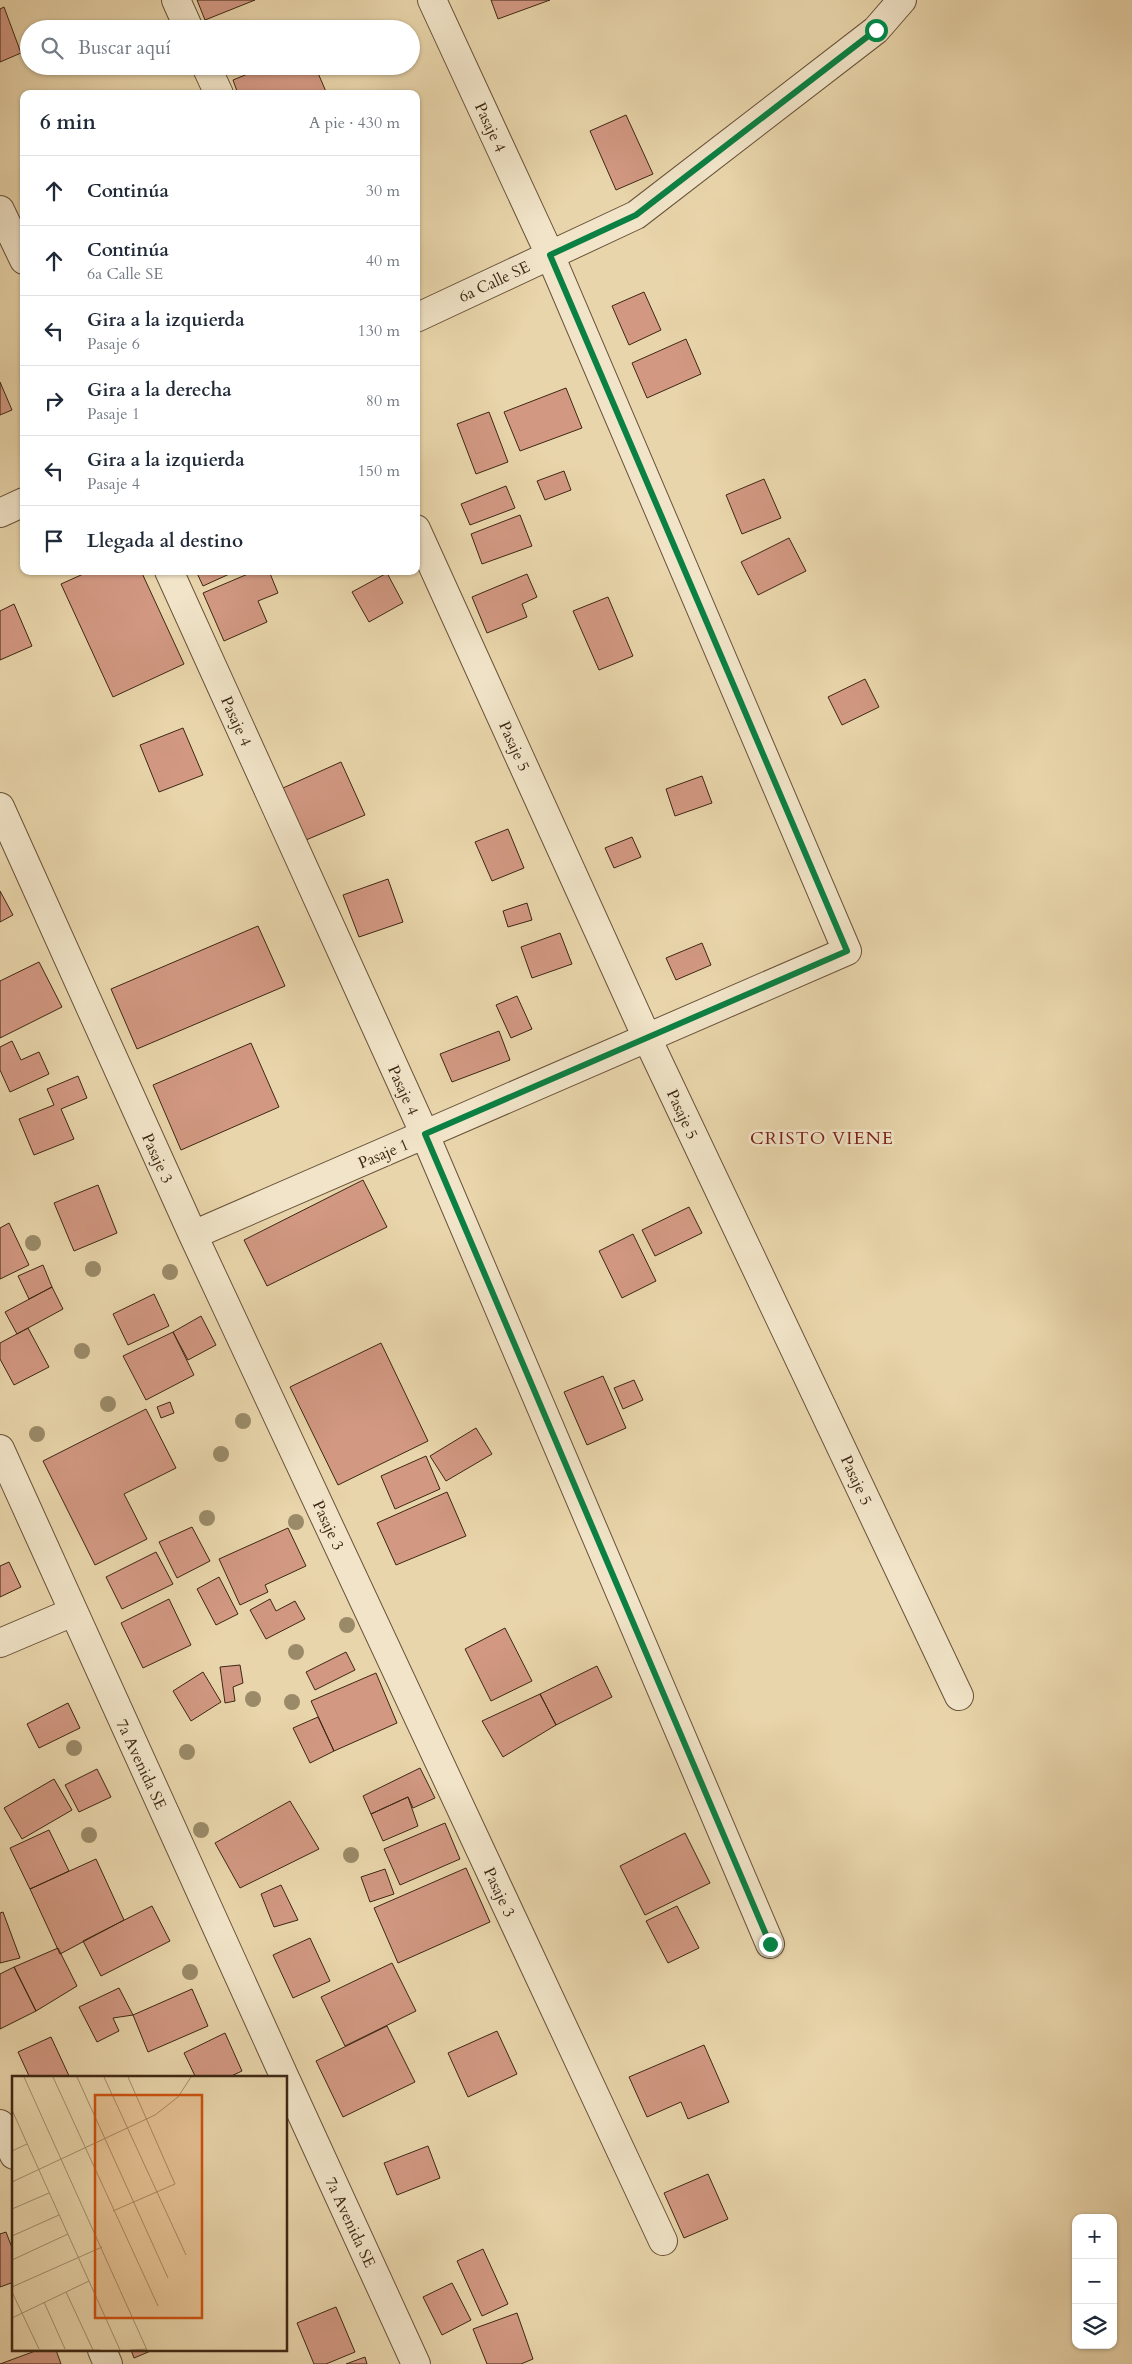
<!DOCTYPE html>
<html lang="es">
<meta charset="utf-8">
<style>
:root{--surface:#fff;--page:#f6f6f7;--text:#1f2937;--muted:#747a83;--line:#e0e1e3}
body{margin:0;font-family:Cardo,serif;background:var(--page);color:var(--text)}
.controls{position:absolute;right:15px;bottom:15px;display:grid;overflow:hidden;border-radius:10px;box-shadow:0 1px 4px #0004}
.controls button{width:45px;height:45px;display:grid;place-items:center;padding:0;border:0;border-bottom:1px solid var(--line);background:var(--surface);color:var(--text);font:25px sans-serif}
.stop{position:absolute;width:15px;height:15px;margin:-11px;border:4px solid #0b8043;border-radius:50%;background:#fff}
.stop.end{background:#0b8043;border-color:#fff;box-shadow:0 1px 5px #0008}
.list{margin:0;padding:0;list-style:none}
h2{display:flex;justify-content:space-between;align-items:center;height:65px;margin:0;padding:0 20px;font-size:21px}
h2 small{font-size:16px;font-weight:400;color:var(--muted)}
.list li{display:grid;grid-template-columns:32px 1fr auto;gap:15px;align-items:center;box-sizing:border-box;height:70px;padding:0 20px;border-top:1px solid var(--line)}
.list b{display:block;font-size:19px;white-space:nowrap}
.list p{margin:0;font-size:16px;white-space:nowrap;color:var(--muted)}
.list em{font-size:16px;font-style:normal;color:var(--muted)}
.icon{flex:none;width:28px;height:28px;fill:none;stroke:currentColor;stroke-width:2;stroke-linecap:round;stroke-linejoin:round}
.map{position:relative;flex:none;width:1132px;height:2364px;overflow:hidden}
.search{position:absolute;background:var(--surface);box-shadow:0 1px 4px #0004;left:20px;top:20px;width:400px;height:55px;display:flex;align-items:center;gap:12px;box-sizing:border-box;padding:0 18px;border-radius:28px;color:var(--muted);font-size:19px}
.panel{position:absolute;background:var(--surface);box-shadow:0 1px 4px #0004;left:20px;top:90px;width:400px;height:485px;border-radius:10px}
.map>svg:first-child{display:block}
.building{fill:#d29882;stroke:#3d2713}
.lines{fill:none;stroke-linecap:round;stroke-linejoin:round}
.minor-casing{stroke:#685239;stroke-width:30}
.minor{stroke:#f1e4c8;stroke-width:28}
.tree{fill:#9a8a68}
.route{stroke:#0b8043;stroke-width:6}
.labels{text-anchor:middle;stroke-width:5;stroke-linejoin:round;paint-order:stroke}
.street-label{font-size:16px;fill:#3d2713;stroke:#f1e4c8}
.neighbourhood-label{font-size:18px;letter-spacing:1px;fill:#7a1f14;stroke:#f1e4c8}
.inset-road{fill:none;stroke:#a48f6e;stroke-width:1}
.view{fill:#ce520d;fill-opacity:0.15;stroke:#ce520d;stroke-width:2.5}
.inset-edge{fill:none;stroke:#3d2713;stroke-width:2.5}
</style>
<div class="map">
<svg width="1132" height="2364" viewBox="0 0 1132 2364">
<rect width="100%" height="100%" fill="#e9d5ab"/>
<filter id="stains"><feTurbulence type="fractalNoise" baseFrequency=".004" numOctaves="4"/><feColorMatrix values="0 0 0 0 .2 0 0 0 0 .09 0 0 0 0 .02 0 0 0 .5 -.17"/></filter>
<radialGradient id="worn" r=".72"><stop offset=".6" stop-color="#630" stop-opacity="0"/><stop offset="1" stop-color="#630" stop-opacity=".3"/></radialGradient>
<!-- building -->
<path class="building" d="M197 0H255L205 20Z
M491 0H550L498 19Z
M4 7 21 53 0 62V9Z
M247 66H315L327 94H238L233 80 250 73Z
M626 115 653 174 616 190 590 131Z
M644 292 661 330 629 345 612 306Z
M686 339 701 374 647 398 632 363Z
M0 382 12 410 0 415Z
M566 388 582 428 520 451 504 412Z
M489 412 508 462 476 474 457 424Z
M564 471 571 490 545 500 537 481Z
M764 479 781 518 742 534 726 495Z
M506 486 515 508 470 525 461 504Z
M520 515 532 546 482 564 471 534Z
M789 538 806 571 758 595 741 562Z
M90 571H141L184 664 113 697 61 584Z
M196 571H236L203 586Z
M255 571H269L278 593 258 601 267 622 224 641 203 593Z
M387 573 403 603 369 622 352 592Z
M527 574 537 597 522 604 527 617 487 633 472 597Z
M608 597 633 656 599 670 573 611Z
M14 604 32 646 0 660V611Z
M865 679 879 707 842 725 828 697Z
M183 728 203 775 159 792 140 745Z
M341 762 365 815 306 840 283 788Z
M702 776 712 803 675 816 666 789Z
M508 829 524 868 492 881 475 842Z
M632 837 641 857 614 868 605 848Z
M388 879 403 922 359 937 343 895Z
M0 891 13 915 0 922Z
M527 903 532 920 508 927 503 911Z
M258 926 285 986 137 1049 111 989Z
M560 933 572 964 532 978 521 947Z
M702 943 711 965 676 980 666 958Z
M39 962 62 1007 0 1038V981Z
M517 996 532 1029 511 1038 496 1005Z
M499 1031 510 1060 452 1082 440 1054Z
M12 1041 21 1060 39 1052 49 1074 10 1092 0 1070V1047Z
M251 1043 279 1107 181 1150 153 1085Z
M78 1076 87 1098 61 1109 74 1139 34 1155 19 1119 54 1105 47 1089Z
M363 1180 387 1227 267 1286 244 1240Z
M98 1185 117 1233 74 1251 54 1203Z
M689 1207 702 1233 655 1256 642 1230Z
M9 1223 29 1265 0 1279V1228Z
M633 1234 656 1281 622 1298 599 1251Z
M43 1265 52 1287 29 1299 18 1276Z
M52 1287 63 1309 17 1334 5 1312Z
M154 1294 169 1326 128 1345 113 1314Z
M201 1316 216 1345 188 1360 173 1332Z
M28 1328 49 1367 14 1385 0 1359V1343Z
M173 1332 194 1375 146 1400 123 1356Z
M381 1343 428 1441 338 1485 290 1387Z
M603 1376 626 1428 587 1445 564 1392Z
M634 1380 643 1400 623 1409 614 1388Z
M170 1402 174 1413 161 1418 157 1407Z
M146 1409 176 1468 124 1494 147 1539 95 1565 43 1461Z
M476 1428 492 1454 446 1481 430 1456Z
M426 1456 440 1489 395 1509 381 1476Z
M447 1492 466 1536 396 1565 377 1523Z
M192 1527 210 1561 177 1578 159 1542Z
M288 1528 306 1566 265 1585 268 1592 240 1605 219 1559Z
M156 1552 173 1584 122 1609 106 1577Z
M9 1562 21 1587 0 1597V1566Z
M219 1577 238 1614 216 1625 197 1589Z
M169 1599 191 1645 143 1668 121 1623Z
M270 1599 276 1611 295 1601 305 1619 266 1639 250 1610Z
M505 1628 532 1681 491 1701 465 1649Z
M346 1652 355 1670 315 1690 306 1672Z
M240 1665 243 1683 233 1687 235 1701 225 1703 220 1667Z
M597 1666 612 1697 556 1725 540 1694Z
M203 1672 221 1702 191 1721 173 1691Z
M376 1673 397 1723 334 1751 311 1701Z
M540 1694 556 1725 503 1757 482 1721Z
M68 1703 80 1728 39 1748 27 1724Z
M318 1717 334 1751 310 1763 293 1728Z
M420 1768 435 1798 413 1808 408 1797 371 1814 363 1796Z
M97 1769 111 1797 79 1812 65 1785Z
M54 1779 72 1810 22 1839 4 1808Z
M408 1797 418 1826 383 1841 371 1814Z
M290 1801 319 1849 240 1888 215 1843Z
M445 1823 460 1859 400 1885 384 1849Z
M49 1830 69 1871 30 1889 10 1848Z
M685 1833 710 1883 645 1915 620 1866Z
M96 1859 124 1920 60 1954 30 1889Z
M466 1868 490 1922 398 1963 374 1908Z
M385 1869 394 1894 370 1902 361 1877Z
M281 1885 298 1920 274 1927 261 1894Z
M152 1906 170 1941 101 1976 83 1941Z
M677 1906 699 1948 668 1963 646 1921Z
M3 1912 20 1958 0 1963V1913Z
M310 1938 330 1981 293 1998 273 1955Z
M58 1948 77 1986 36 2011 14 1967Z
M392 1963 416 2011 345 2046 321 1997Z
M14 1967 36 2011 0 2029V1974Z
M119 1988 133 2015 113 2018 119 2031 97 2042 79 2007Z
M192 1989 208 2026 148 2052 133 2015Z
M387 2026 415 2082 343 2117 316 2061Z
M497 2031 517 2074 468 2097 448 2053Z
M225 2033 242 2071 227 2078H196L184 2053Z
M51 2037 70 2078H30L18 2052Z
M704 2045 729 2102 688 2119 681 2102 647 2117 629 2077Z
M428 2146 440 2178 397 2195 384 2163Z
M708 2174 728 2219 684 2238 664 2193Z
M6 2232 14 2253V2282L0 2287V2234Z
M483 2249 508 2304 482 2316 457 2261Z
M452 2283 471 2320 442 2335 423 2297Z
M336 2307 355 2352 326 2364H314L297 2323Z
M517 2313 533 2359 521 2364H487L473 2329Z
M38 2350H56L61 2364H0Z
M131 2350H153L134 2358Z
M365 2357 367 2364H346Z"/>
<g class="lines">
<defs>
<path id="minor" d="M176 0 189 29
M206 66 219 94
M0 210 24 260
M416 318 636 215 876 30 902 0
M0 513 24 502
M416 529 647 1038 959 1696
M169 571 425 1135 770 1944
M0 807 193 1235 663 2241
M193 1235 847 951 550 255 432 0
M0 1449 285 2078
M0 1643 73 1612
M286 2080 416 2364
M0 2124 14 2155
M102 2350 108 2364"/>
</defs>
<!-- minor casing -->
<use href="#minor" class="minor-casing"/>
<!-- minor -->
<use href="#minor" class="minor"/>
</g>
<!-- trees -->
<g class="tree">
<circle cx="33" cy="1243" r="8"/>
<circle cx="93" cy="1269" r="8"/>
<circle cx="170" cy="1272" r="8"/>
<circle cx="82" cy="1351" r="8"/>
<circle cx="108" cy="1404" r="8"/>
<circle cx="243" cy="1421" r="8"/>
<circle cx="37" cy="1434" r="8"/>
<circle cx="221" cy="1454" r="8"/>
<circle cx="207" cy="1518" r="8"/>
<circle cx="296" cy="1522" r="8"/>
<circle cx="347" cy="1625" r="8"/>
<circle cx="296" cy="1652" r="8"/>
<circle cx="253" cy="1699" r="8"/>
<circle cx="292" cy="1702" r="8"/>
<circle cx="74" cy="1748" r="8"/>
<circle cx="187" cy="1752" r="8"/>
<circle cx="201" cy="1830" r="8"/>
<circle cx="89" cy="1835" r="8"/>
<circle cx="351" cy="1855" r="8"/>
<circle cx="190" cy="1972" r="8"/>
</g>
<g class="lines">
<!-- route -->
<path class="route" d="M770 1944 425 1134 847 951 550 255 636 215 876 30"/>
</g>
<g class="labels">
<!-- street labels -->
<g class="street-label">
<text transform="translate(491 127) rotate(65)" y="6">Pasaje 4</text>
<text transform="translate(494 281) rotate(-25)" y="6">6a Calle SE</text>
<text transform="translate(237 721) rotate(66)" y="6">Pasaje 4</text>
<text transform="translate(515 746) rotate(66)" y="6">Pasaje 5</text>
<text transform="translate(404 1090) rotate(66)" y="6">Pasaje 4</text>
<text transform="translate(683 1114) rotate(65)" y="6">Pasaje 5</text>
<text transform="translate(383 1153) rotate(-23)" y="6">Pasaje 1</text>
<text transform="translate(158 1158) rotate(66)" y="6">Pasaje 3</text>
<text transform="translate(857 1480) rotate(65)" y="6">Pasaje 5</text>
<text transform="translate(329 1525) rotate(65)" y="6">Pasaje 3</text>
<text transform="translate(142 1764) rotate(65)" y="6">7a Avenida SE</text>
<text transform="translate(500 1892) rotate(65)" y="6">Pasaje 3</text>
<text transform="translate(351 2222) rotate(65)" y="6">7a Avenida SE</text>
</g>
<!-- neighbourhood labels -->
<g class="neighbourhood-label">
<text x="822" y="1144">CRISTO VIENE</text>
</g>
</g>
<!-- overview -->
<g transform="translate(12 2076)">
<rect width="275" height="275" fill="#e9d5ab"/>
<path class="inset-road" d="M12 1 135 274M41 1 146 230M65 1 156 202M92 1 174 179M0 34 108 274M0 75 15 68M0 106 143 39 166 21 179 1M0 133 37 117M101 135 163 108 116 1M0 160 47 139M0 184 56 158M0 211 90 171M0 216 27 273M54 216 81 274M32 226 53 273M0 242 77 205M0 274H88M118 274 135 273"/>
<path class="view" d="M83 19H190V242H83Z"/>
<rect width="275" height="275" class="inset-edge"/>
</g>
<rect width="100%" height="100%" filter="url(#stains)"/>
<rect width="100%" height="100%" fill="url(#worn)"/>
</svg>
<div class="controls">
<button>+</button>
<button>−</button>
<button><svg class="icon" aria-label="layers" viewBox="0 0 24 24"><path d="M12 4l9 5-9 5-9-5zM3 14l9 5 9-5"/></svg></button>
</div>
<div class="stop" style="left:876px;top:30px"></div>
<div class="stop end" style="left:770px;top:1944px"></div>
<div class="search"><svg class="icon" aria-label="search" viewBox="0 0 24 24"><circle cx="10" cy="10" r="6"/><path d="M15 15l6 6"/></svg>Buscar aquí</div>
<section class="panel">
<h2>6 min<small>A pie · 430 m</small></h2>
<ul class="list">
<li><svg class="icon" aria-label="ahead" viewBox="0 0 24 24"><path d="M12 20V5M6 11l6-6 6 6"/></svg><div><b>Continúa</b></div><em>30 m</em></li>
<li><svg class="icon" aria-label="ahead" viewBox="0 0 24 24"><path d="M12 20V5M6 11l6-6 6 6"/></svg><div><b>Continúa</b><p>6a Calle SE</p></div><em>40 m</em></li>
<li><svg class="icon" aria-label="left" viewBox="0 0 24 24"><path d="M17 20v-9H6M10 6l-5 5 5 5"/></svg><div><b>Gira a la izquierda</b><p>Pasaje 6</p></div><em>130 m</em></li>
<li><svg class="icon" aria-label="right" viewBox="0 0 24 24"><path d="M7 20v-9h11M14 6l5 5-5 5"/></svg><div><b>Gira a la derecha</b><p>Pasaje 1</p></div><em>80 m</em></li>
<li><svg class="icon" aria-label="left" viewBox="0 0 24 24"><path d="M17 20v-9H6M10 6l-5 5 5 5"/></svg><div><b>Gira a la izquierda</b><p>Pasaje 4</p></div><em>150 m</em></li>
<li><svg class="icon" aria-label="arrive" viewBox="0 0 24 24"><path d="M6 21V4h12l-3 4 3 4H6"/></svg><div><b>Llegada al destino</b></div></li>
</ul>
</section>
</div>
